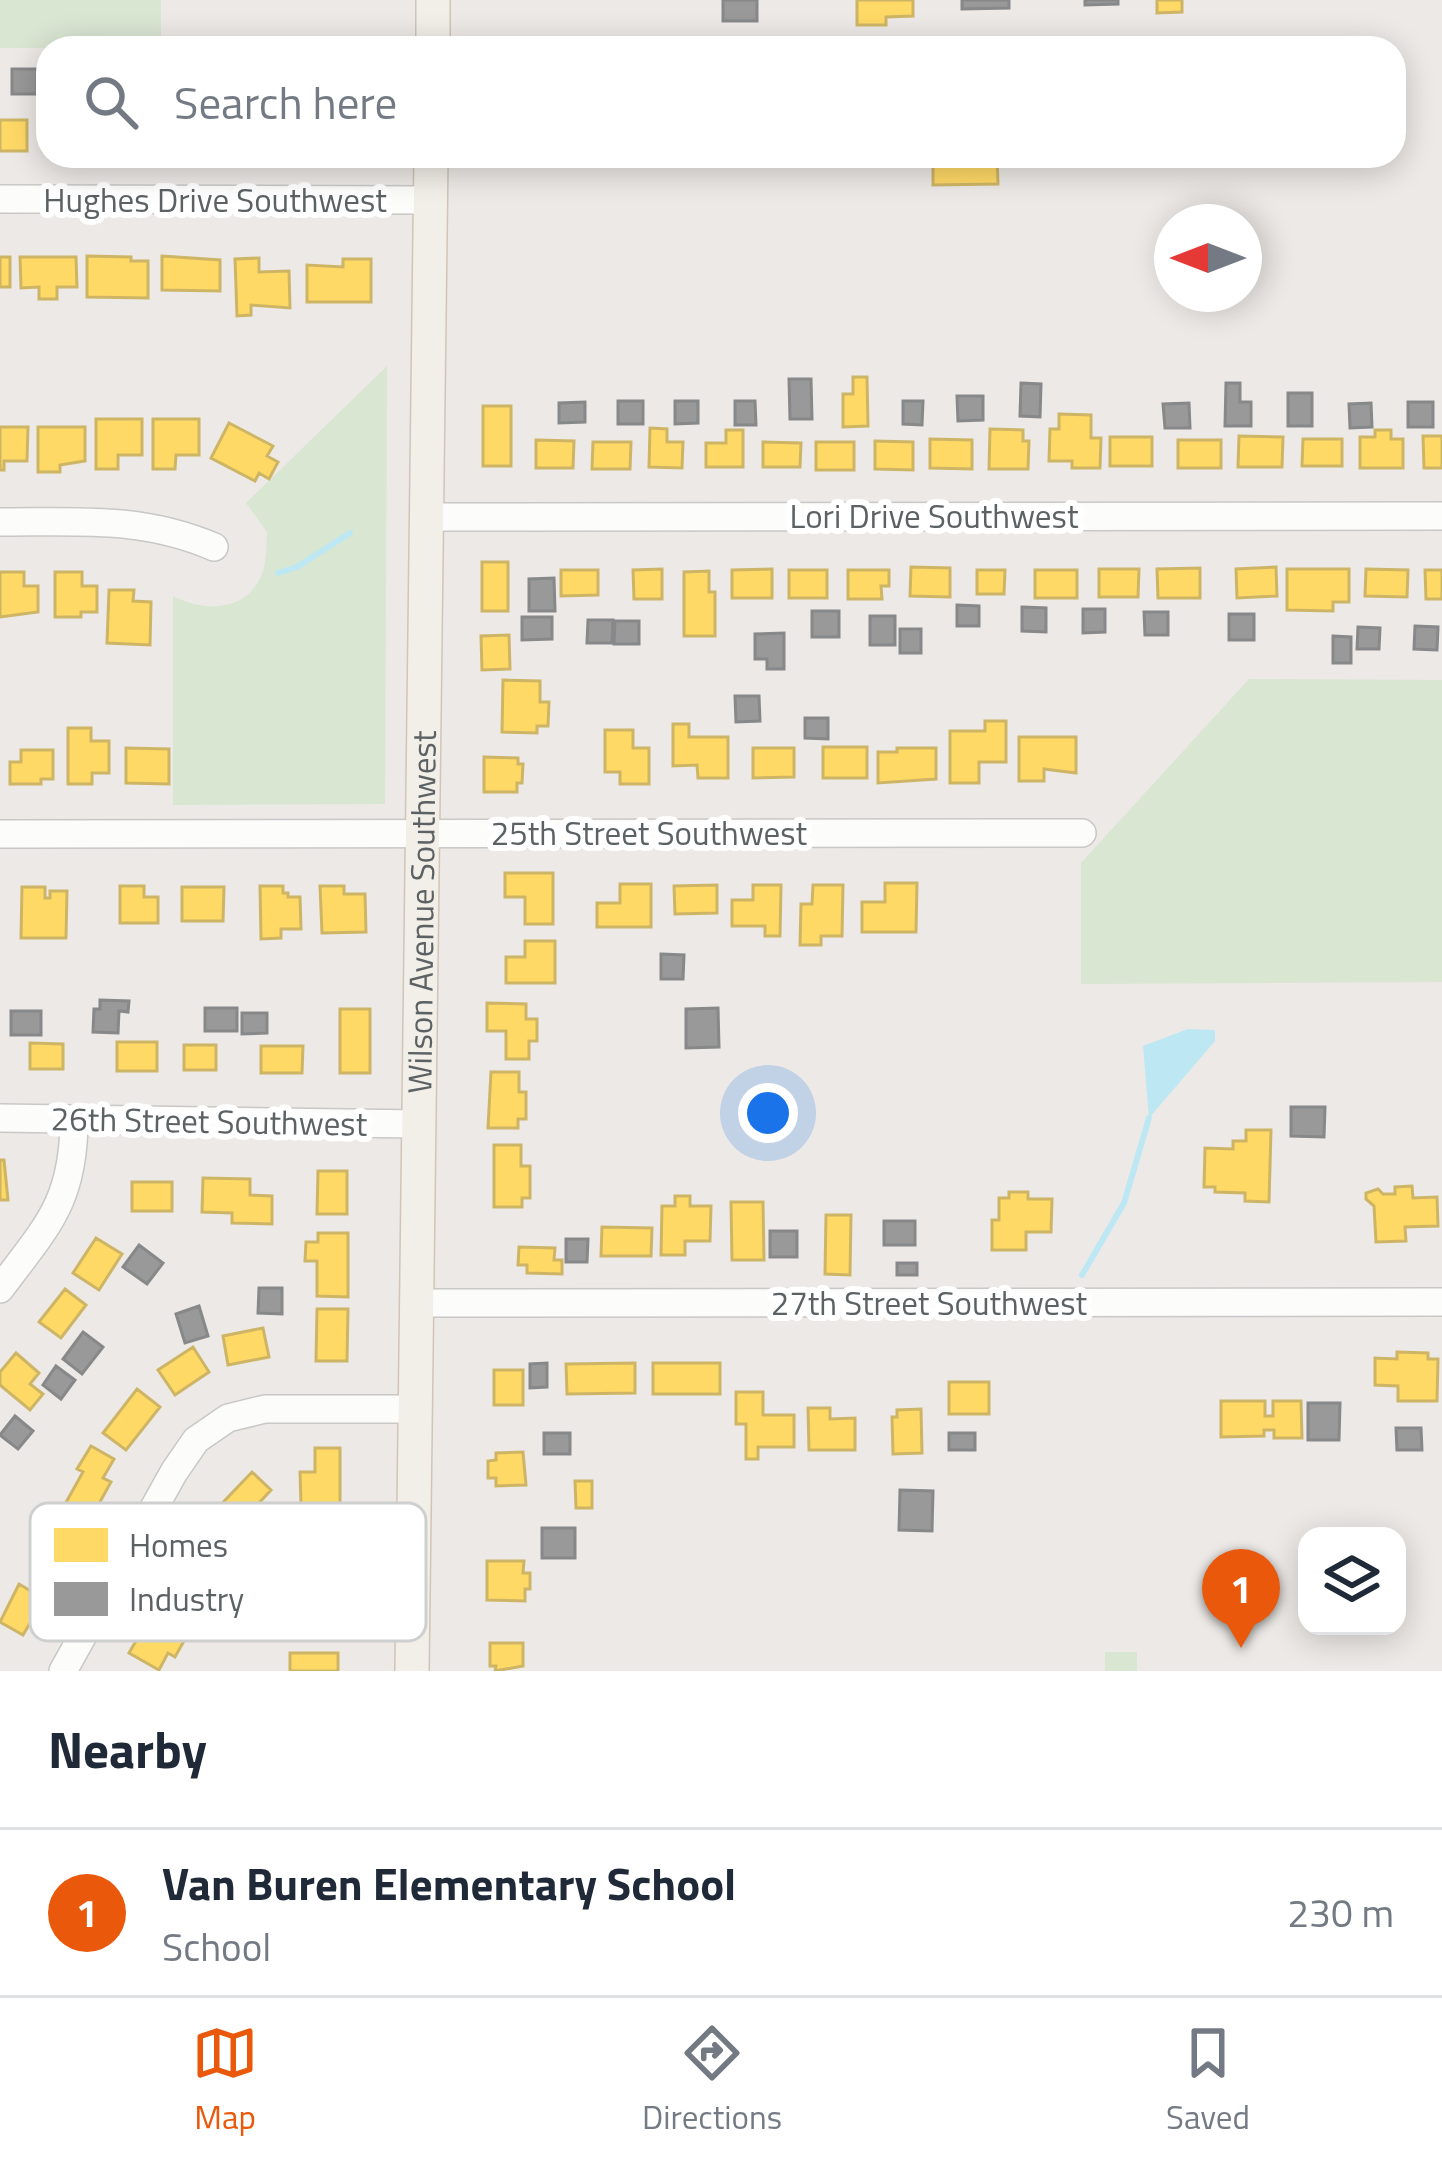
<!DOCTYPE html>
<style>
:root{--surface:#fff;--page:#f2f2f3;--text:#1f2937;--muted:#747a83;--line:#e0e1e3;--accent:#ea580c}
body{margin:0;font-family:"Titillium Web",sans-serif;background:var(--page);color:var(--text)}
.controls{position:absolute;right:36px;bottom:36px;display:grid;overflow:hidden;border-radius:24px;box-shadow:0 6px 30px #0003}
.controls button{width:108px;height:108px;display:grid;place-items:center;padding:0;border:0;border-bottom:3px solid var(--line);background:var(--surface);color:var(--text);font:60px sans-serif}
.compass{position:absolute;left:1154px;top:204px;width:108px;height:108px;border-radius:50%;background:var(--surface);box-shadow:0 6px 30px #0003;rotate:270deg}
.you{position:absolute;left:768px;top:1113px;width:42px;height:42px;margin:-30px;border:9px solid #fff;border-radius:50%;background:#1a73e8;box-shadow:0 0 0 18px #1a73e833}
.badge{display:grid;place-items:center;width:78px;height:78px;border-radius:50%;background:var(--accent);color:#fff;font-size:39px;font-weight:700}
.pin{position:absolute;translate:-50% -99px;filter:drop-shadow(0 3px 6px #0008)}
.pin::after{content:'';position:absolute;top:63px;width:42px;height:36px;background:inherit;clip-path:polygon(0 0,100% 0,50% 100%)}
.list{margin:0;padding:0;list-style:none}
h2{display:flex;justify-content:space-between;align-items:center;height:156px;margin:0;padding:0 48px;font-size:51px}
h2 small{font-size:39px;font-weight:400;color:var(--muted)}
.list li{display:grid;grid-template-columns:78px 1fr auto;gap:36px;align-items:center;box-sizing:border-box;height:168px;padding:0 48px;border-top:3px solid var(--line)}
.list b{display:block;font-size:45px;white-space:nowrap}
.list p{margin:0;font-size:39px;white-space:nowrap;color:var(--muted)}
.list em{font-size:39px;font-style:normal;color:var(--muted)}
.icon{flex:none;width:66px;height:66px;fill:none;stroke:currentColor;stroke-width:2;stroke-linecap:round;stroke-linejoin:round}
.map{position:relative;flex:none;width:1442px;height:1671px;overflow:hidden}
.search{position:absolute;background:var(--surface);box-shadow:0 6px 30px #0003;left:36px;right:36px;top:36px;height:132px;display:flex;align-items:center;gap:30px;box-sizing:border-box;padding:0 42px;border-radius:36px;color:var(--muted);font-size:45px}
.sheet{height:324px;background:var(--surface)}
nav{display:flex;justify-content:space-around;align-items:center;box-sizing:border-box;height:168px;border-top:3px solid var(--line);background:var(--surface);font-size:33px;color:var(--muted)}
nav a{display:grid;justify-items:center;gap:6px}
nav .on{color:var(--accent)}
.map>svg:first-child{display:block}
.green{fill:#d9e6d2}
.water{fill:#bde8f3}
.homes{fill:#ffd966;stroke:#ceb565;stroke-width:3}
.industry{fill:#999;stroke:#878889;stroke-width:3}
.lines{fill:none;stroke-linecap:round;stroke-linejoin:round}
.stream{stroke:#bde8f3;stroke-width:6}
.minor-casing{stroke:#c8c8c8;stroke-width:30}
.major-casing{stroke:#d2c4b6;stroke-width:36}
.minor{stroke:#fcfcfb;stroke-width:27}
.major{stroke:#f2eee8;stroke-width:33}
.labels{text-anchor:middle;stroke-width:12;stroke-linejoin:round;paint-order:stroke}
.street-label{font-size:33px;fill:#5c6164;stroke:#fff}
.key{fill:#fff;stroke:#ced0d0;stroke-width:3}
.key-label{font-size:33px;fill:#5c6164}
</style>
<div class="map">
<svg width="1442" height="1671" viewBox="0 0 1442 1671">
<rect width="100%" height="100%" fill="#ece9e6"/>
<!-- green -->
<path class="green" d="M0 0H161V48H0Z
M387 366 385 804 173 805V596C205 613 250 612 263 571 267 559 266 544 267 532L246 503Z
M1249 679 1442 680V982L1081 984V863Z
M1105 1652H1137V1671H1105Z"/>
<!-- water -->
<path class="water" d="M1188 1029 1215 1030V1041L1149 1118 1143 1046Z"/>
<!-- homes -->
<path class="homes" d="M857 0H913V16L886 17V25H857Z
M1157 0H1182V12L1157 13Z
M0 120H27V151H0Z
M43 120H48V151H43Z
M338 156H368V163L338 164Z
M933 156H997L998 184 933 185Z
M87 256 131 257V261H148V298L87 297Z
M162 256 220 260V291L162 290Z
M0 257H10V287H0Z
M20 257H76L77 287H57V299H39V287L21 288Z
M259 258V272L289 271 290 308 251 305V315L237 316 235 259Z
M343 259H371V302H307V265L343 267Z
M853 377H867L868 426 843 427V394H853Z
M483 406H511V466H483Z
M1059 414 1091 415V438H1101L1100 468H1072V461H1049L1050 429H1059Z
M96 419H142V455H118V469H96Z
M153 419H199V455H176L175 469H153Z
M229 423 273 446 267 456 278 462 269 479 259 473 255 481 211 458Z
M0 427H28L27 461H4V470H0Z
M38 427H85V461L60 465V472H38Z
M650 428 667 429V442H683L682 468 649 467Z
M990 429 1023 430V441H1029L1028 469H989Z
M726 430H743V467H706V443H726Z
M1375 430H1391V439H1403V468H1360V437H1375Z
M1239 436 1283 437 1282 467H1238Z
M1423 436H1442V468H1424Z
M1110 437H1152V466H1110Z
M930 439 972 440V469L930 468Z
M1303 439H1342V466H1302Z
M536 440 574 441 573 468H536Z
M1178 440H1221V468H1178Z
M875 441 913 442V470L875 469Z
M593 442H631L630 469H592Z
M763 442 801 443 800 467H763Z
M816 442H854V470H816Z
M482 562H508V611H482Z
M911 567 950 568V597L910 596Z
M1276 567 1277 596 1237 598 1236 569Z
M1200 568V598H1158L1157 569Z
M662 569V599H634L633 570Z
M772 569V598H732V570Z
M1099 569H1139L1138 597H1099Z
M1287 569H1349V602H1333V611L1287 610Z
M1366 569 1408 570 1407 597 1365 596Z
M561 570H598V595L561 596Z
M789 570H827V598H789Z
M848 570H889V586H881L882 599H848Z
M977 570H1005L1004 594H977Z
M1035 570H1077V598H1035Z
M1425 570H1442V599H1426Z
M709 571V592H715V636H684V572Z
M0 572H24V586H38V612L0 617Z
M55 572H82V586H97V612H81V617H55Z
M109 590H134L133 601 151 602 150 645 107 643Z
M509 635 510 669 482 670 481 636Z
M503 680 540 681V702H549L548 726H537V733L502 732Z
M985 721H1006V762H979V783H950V731H985Z
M673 724H689V737H728V778H698L697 765 673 766Z
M68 728H91V741H109V773H92V784H68Z
M605 730H633V748H649V784H620V772H605Z
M1019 737H1076V773L1044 769V781H1019Z
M823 747H867V778H823Z
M126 748 169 749V784L126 783Z
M753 748H794V777L753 778Z
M897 748H936V779L878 783V752H897Z
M21 750H53V779H41V784H10V762H21Z
M484 757 518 758V764H523L522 783H517V792H484Z
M505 873H553V924H525V897H505Z
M885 883H917L916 932H862V902H885Z
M620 884H651V927H597V903H620Z
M717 885V913L675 914 674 886Z
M753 885H781L780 936H765V926H732V900H753Z
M813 885H843L842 936H821V945H800L801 904H812Z
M120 886H144V897H158V923H120Z
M260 886H283V893H288V897H300L301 929H281V938L261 939Z
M320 886H344V894H365L366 932 322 933Z
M22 887H45V898H50V891H67L66 938H21Z
M182 887H224L223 921H182Z
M525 941H555V983H506V957H525Z
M487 1003 526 1004V1019H537V1041H529V1059H506V1031H487Z
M340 1009H370V1073H340Z
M117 1042H157V1071H117Z
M30 1043 63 1044V1069H30Z
M184 1045H216V1070H184Z
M261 1046H303L302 1073H261Z
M491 1072H519V1092H526V1119H518V1128H488Z
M1246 1130H1271L1269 1202 1245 1201V1193L1215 1192V1187H1204L1205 1148 1233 1149V1141H1246Z
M494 1145H521V1166H530V1198H522V1207H494Z
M0 1160H4L8 1200H0Z
M318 1171H347V1214H317Z
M203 1178 250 1179V1195L272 1196V1224L232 1223V1213L202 1212Z
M132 1182H172V1211H132Z
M1412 1186 1413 1198 1437 1197 1438 1226 1405 1227 1406 1241 1376 1242 1374 1206 1366 1199V1193L1378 1189 1383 1194H1395V1187Z
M1009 1192H1028V1199H1052L1051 1232H1026V1250H992V1220H999V1198H1009Z
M675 1196H690V1206H711L710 1241H685V1255H661L662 1206H675Z
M731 1202H763L764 1260H732Z
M826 1215H851L850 1275 825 1274Z
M602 1227 652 1228 651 1256H601Z
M318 1233H348V1297L317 1296V1261H305L306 1242H318Z
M96 1238 122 1254 99 1290 73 1273Z
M519 1247 555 1248 554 1260H562V1274L527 1273V1265H518Z
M65 1289 86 1305 61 1338 39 1322Z
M317 1309H348L347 1361H316Z
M263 1328 269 1357 228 1365 223 1336Z
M193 1347 209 1372 175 1395 158 1370Z
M1397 1352 1428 1353V1359H1438L1437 1401H1398V1386L1375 1385V1358L1397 1359Z
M16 1353 39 1373 30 1384 43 1394 30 1410 0 1385V1372Z
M635 1363V1393L567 1394 566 1364Z
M653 1363H720V1394H653Z
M494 1370H523V1405H494Z
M949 1382H989V1414H949Z
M137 1389 160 1407 126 1450 103 1433Z
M736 1392H763V1415H794V1447H758V1459H746V1424H736Z
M1221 1401H1265V1416H1273V1401H1301L1302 1438H1274V1430H1264V1436L1221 1437Z
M808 1408H830V1419L855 1418V1450H809Z
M921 1409 922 1453 893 1454 892 1417H897V1410Z
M91 1446 114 1459 103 1478 111 1482 90 1520 64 1506 83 1472 77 1469Z
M315 1448H340V1504H301L300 1472H315Z
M523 1452 526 1485 496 1486V1478H488V1461L496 1460V1453Z
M252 1472 271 1490 229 1535 209 1517Z
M575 1481H592V1508H576Z
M487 1561H524L523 1573H530V1589H525V1601L487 1600Z
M19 1584 44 1599 23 1635 0 1622Z
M158 1603 194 1623 175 1657 168 1653 159 1670 129 1653Z
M490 1643H523V1666L495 1671 496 1666H490Z
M290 1653H338V1671H290Z"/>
<!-- industry -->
<path class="industry" d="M723 0H757V21H723Z
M962 0H1009V8L962 9Z
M1085 0H1118V4L1085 5Z
M12 69H37V94H12Z
M789 379H811L812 419H790Z
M1021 383 1041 384 1040 417 1020 416Z
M1226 383H1240V402H1251V426H1225Z
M1288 393H1312V426H1288Z
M957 396H983V420L958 421Z
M618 401H643V424H618Z
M675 401H698V423L675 424Z
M735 401H755L756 425H735Z
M903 401H923L922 425 903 424Z
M585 402V422L559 423V403Z
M1408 402H1433V427H1408Z
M1189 403 1190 428H1165L1163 404Z
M1371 403 1372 427 1350 428 1349 404Z
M554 578 555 611H529V579Z
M957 605 979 606V626H957Z
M1022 607 1046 608V632L1022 631Z
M1083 609H1105V632L1083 633Z
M812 611H839V637H812Z
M1144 612H1168V635H1145Z
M1229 614H1254V640H1229Z
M870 616H895V645H870Z
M522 617H552V639L522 640Z
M588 620H613L612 643H587Z
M615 621H639V644H614Z
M1415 626 1438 627 1437 650 1414 649Z
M1358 627 1380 628 1379 649H1357Z
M900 629H921V653H900Z
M784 633V669H767V659H755V634Z
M1333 636 1351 637V663H1333Z
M735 696H759L760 721 736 722Z
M805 718H828V739L805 738Z
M661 954 684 955 683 979H661Z
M100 1000 129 1001 128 1012 119 1011 118 1033 93 1032 94 1009H100Z
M205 1008H237V1031H205Z
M718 1008 719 1047 686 1048V1009Z
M11 1011H41V1035H11Z
M242 1013H267V1033L242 1034Z
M1291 1107H1325L1324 1137 1291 1136Z
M884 1221H915V1245H884Z
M770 1231H797V1257H770Z
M566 1239H588L587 1262H566Z
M139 1245 163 1263 147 1284 123 1267Z
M897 1263H917V1275H897Z
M259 1288H282V1314L258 1313Z
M199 1306 208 1336 185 1343 176 1314Z
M83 1332 103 1347 82 1374 63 1359Z
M547 1363V1387L530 1388V1364Z
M56 1366 75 1380 61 1399 43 1385Z
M1308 1403H1340L1339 1440H1308Z
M15 1416 33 1431 18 1449 0 1435Z
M1396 1428H1421L1422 1450H1397Z
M544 1433H570V1454H544Z
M949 1433H975V1450H949Z
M900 1490 933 1491 932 1531 899 1530Z
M542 1528H575V1558H542Z"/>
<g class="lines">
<!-- stream -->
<path class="stream" d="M278 573 297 567 350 533
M1082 1275 1124 1203 1149 1118"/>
<defs>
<path id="minor" d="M0 199 430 200
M427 517 1442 516
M0 522C77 522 142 516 214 547
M0 834 1082 833
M0 1118 419 1124
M0 1289C47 1226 74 1202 74 1119
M416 1303 1442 1302
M63 1671 174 1472 196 1440 228 1418 265 1409H415"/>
<g id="major">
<path d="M433 48V0"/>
<path id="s1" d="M412 1671 431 156"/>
</g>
</defs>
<!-- minor casing -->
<use href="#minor" class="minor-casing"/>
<!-- major casing -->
<use href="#major" class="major-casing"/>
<!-- minor -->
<use href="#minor" class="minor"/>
<!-- major -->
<use href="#major" class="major"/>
</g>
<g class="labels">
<!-- street labels -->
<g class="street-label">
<text x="215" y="212">Hughes Drive Southwest</text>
<text x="934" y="528">Lori Drive Southwest</text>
<text x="649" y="845">25th Street Southwest</text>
<text dy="12" stroke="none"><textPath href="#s1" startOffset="759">Wilson Avenue Southwest</textPath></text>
<text transform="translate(209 1121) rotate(1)" y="12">26th Street Southwest</text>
<text x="929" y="1315">27th Street Southwest</text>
</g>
</g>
<!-- legend -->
<rect x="30" y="1503" width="396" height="138" rx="18" class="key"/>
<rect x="54" y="1528" width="54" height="34" fill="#ffd966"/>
<rect x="54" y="1582" width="54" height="34" fill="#999"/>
<g class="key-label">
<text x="129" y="1557">Homes</text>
<text x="129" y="1611">Industry</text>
</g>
</svg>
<div class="controls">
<button><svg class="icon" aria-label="layers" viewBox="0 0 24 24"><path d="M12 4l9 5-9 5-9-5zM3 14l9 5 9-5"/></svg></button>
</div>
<svg class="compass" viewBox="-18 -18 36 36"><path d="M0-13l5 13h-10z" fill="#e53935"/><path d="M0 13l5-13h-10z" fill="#747a83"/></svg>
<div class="you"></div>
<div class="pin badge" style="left:1241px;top:1648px">1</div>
<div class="search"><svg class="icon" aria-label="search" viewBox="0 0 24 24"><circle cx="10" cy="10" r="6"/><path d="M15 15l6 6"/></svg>Search here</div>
</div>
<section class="sheet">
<h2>Nearby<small></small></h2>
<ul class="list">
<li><span class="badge">1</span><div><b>Van Buren Elementary School</b><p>School</p></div><em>230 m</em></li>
</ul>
</section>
<nav>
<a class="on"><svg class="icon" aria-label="map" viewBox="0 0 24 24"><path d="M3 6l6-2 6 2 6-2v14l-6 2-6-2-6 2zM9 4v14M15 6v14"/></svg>Map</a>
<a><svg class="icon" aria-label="directions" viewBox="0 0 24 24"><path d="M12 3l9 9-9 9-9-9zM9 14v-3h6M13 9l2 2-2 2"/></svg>Directions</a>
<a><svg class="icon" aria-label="saved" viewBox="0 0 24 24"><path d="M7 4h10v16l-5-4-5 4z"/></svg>Saved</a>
</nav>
